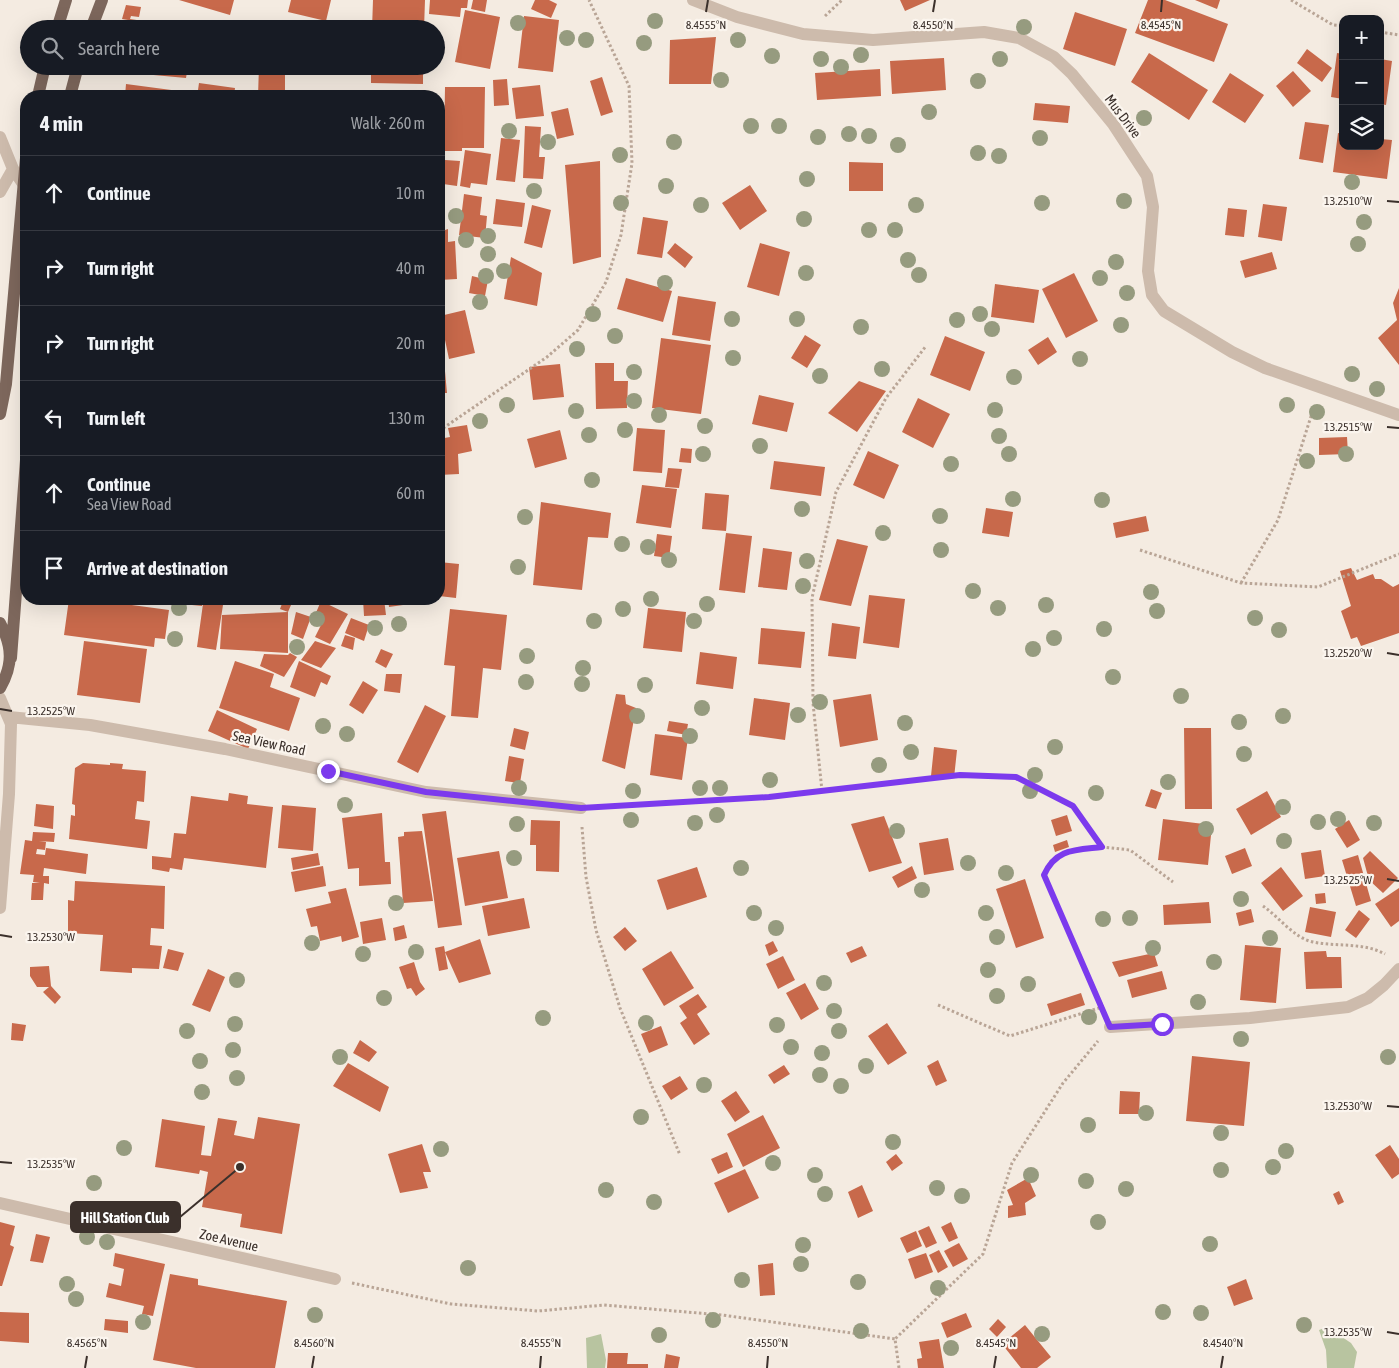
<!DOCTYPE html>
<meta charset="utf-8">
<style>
:root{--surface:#171b24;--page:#242831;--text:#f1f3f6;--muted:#9ea1a6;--line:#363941}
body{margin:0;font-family:"Asap Condensed",sans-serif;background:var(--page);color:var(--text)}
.controls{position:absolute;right:15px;top:15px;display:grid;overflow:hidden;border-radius:10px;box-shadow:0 5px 20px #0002}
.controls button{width:45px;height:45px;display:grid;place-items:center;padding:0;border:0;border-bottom:1px solid var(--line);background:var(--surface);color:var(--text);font:25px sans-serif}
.stop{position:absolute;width:15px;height:15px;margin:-11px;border:4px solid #7c3aed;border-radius:50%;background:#fff}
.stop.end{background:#7c3aed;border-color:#fff;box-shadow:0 1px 5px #0008}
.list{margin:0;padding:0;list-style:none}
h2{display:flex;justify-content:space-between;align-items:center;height:65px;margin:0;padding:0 20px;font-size:21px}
h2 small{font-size:16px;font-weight:400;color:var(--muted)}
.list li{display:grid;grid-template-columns:32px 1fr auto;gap:15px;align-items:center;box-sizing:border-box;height:75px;padding:0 20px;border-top:1px solid var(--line)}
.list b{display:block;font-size:19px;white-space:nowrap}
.list p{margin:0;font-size:16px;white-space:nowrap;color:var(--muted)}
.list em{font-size:16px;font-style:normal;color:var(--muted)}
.icon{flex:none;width:28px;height:28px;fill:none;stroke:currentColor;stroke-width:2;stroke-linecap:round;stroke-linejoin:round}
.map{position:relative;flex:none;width:1399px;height:1368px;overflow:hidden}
.search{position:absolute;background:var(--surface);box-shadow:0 5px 20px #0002;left:20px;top:20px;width:425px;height:55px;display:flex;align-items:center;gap:12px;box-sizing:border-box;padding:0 18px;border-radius:28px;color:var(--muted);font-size:19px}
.panel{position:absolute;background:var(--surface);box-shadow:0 5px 20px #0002;left:20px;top:90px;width:425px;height:515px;border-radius:20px}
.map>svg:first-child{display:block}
.green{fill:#b8c4a0}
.building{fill:#c8694b}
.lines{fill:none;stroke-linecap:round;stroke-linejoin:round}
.path{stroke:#b9a596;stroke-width:3;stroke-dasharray:2.5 2.5;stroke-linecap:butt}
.minor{stroke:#cdbbac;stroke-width:12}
.major{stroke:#7d675c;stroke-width:12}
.tree{fill:#969b7f}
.route{stroke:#7c3aed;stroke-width:6}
.ticks{fill:none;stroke:#3b302b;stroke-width:2}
.labels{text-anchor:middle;stroke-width:4.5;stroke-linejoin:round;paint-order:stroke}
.street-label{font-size:14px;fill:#3b302b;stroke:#fbf5ee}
.ticks-label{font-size:12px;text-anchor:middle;fill:#3b302b;stroke:#fbf5ee;stroke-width:4.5;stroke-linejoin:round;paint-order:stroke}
.leader{fill:none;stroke:#3b302b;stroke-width:2}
.callout-dot{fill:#3b302b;stroke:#fbf5ee;stroke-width:2}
.callout{fill:#3b302b;stroke:#3b302b;stroke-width:2}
.callout-label{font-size:15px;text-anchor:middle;font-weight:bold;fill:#fff}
</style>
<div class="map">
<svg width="1399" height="1368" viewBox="0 0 1399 1368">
<rect width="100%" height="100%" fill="#f4ebe1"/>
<!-- green -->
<path class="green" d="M1327 1327 1351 1343 1357 1352 1354 1368H1327L1326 1350 1319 1330Z
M601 1334 606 1360 605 1368H587L586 1338Z"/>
<!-- building -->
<path class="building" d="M179 0H234L230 15Z
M291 0H331L326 21 288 12Z
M373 0H425L424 29H372Z
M430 0H468L467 8H461L460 17 429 14Z
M473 0H487L485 12 471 9Z
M535 0H549L557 4 551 18 531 9Z
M900 0H930L905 11Z
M1148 0H1165L1228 24 1214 62 1135 33Z
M1195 0H1220L1217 9Z
M126 5 141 7 139 17 131 16 130 19 177 26V29H127L128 20 122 19Z
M465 10 500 17 490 69 455 62Z
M1075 12 1127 29 1115 66 1063 49Z
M524 16 559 20 553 72 518 68Z
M716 37 711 84H669L670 40Z
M1307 49 1332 68 1322 82 1297 63Z
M1149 53 1208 90 1189 120 1131 82Z
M1337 53 1343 54V99L1331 97Z
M944 58 946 90 892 94 890 61Z
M1380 59 1392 61 1386 105 1380 104Z
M122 66H188L186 78 121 72Z
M190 66H204L203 71 189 69Z
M259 66H290V72H285V96H258Z
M371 66H423V84L371 83Z
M880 69 881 96 817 100 815 73Z
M1293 71 1311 91 1293 107 1276 86Z
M1230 73 1264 95 1245 123 1212 102Z
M602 77 613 112 601 116 590 81Z
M507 79 509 105 494 106 493 80Z
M199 83 235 88 234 96H125L126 84 194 93 195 90H198Z
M540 85 544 116 516 119 512 88Z
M445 87H485L484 148H462V151H444Z
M1035 103 1070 106 1068 123 1033 120Z
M568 108 574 135 557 139 551 112Z
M1305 122 1329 125 1323 163 1299 159Z
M525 126 541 127 539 157H545L543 179 523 178Z
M1338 133 1343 134V146H1380V139L1392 140 1387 179 1333 172Z
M501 138 520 140 515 182 496 180Z
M465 150 491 154 487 185 471 183 470 188 460 186Z
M445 160 460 161 457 186 443 184Z
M600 161 601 257 573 264 565 165Z
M849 162 883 163V191H849Z
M441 165 442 179H439V166Z
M750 185 767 211 740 230 722 203Z
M464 194 482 197 480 215 487 216 485 238 459 235Z
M496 199 525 203 522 227 493 224Z
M1263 204 1287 207 1282 241 1258 237Z
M532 205 551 210 542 248 524 243Z
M1228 208 1247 210 1244 237 1225 235Z
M643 217 668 221 662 258 637 254Z
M448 229V242L455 241 457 279 439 280V232Z
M675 243 693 257 685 268 667 253Z
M760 243 790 252 779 296 747 287Z
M1272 252 1277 269 1245 278 1240 261Z
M511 257 542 273 537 306 504 299Z
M1074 273 1098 321 1066 338 1042 289Z
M472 276 488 280 485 296 469 293Z
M626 278 672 291 663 322 617 309Z
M995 284 1039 290 1034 323 991 317Z
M1399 288V365L1378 338 1397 320 1393 303Z
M678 296 716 302 710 341 672 335Z
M465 310 475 353 449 359 440 316Z
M805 335 821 345 807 368 791 358Z
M945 336 985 352 970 391 930 375Z
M1048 337 1057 352 1038 365 1028 350Z
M661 338 711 345 701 414 652 408Z
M439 360H444L447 393H439Z
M595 363H614V381H628L627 408 596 409Z
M560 364 564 397 533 400 529 367Z
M859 381 886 391 857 432 828 413Z
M759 395 794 403 787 432 752 424Z
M918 398 950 414 933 448 902 432Z
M467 425 472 451 458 454 459 474 439 475V439L450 437 448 428Z
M637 428 665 430 662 473 633 471Z
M560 430 567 459 535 468 527 439Z
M1347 437 1348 454 1319 455V438Z
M681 448 692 449 691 463 679 462Z
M868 451 899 465 884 499 853 485Z
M774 461 825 467 821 496 770 489Z
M668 468 682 469 679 488 665 487Z
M642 485 677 489 671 528 636 523Z
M705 493 729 495 726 531 702 529Z
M541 502 611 513 608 538 588 537 582 590 533 585Z
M986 508 1013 512 1009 537 982 533Z
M1146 516 1149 531 1116 538 1113 523Z
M726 533 752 536 745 593 719 590Z
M657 534 672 536 669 558 654 556Z
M837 539 868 546 851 606 819 600Z
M763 548 792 552 787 590 758 587Z
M439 562 459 564 456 598 439 596Z
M1351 568 1357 580 1373 574 1375 579H1381L1393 587 1399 584V633L1361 646 1357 637 1351 639 1341 611 1351 606 1340 571Z
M869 595 905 599 899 648 863 643Z
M69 599H87L169 610 165 639 155 638 154 647 64 635Z
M193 599H202V606L192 605Z
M363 599H384L386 615 364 616Z
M388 599H411L410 604 389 607Z
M283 601 291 605 288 612 280 609Z
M321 601 348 614 330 644 315 637 324 619 315 615Z
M203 604 223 605 216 650 197 647Z
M648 608 686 612 682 652 643 648Z
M450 609 507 615 501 670 483 668 478 718 451 716 455 666 444 665Z
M288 612V653L220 649 222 615Z
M296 612 311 617 303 639 291 634Z
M351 618 369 625 364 641 345 633Z
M832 623 860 627 856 659 828 656Z
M761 628 805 632 801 668 758 664Z
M345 635 355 638 353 650 341 646Z
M84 641 147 649 140 703 77 695Z
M315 641 336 648 321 668 301 660Z
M381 649 393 654 386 668 375 662Z
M700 652 737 657 733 689 696 684Z
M290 653 297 657 284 677 260 666 264 654 288 655Z
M235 661 274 674 270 687 300 698 289 731 219 708Z
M299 661 331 676 327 685 321 682 315 697 290 687Z
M386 674H402L400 693 384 691Z
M363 681 378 690 363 714 349 705Z
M616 694 625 695 626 704 636 708 625 769 602 761Z
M871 694 878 740 840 747 833 700Z
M754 698 790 703 785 740 749 735Z
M425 705 446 716 418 773 397 762Z
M217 710 257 729 248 749 208 731Z
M669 721 688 724 686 735 667 731Z
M514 728 529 732 525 750 510 746Z
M1184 728H1211L1212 809H1185Z
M655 734 688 738 682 780 650 775Z
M934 747 957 750 954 778 931 776Z
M509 756 524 759 520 783 505 781Z
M83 763 110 765V763L123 764 122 769 146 771 144 802 137 801 135 819 150 821 147 849 69 839 71 815 75 816V805L72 804 75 768Z
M1151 789 1162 793 1156 809 1145 806Z
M1267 791 1281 817 1251 835 1236 809Z
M229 793 248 796 247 804 273 807 266 868 184 858 182 870 170 868 169 872 152 869V856L171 858 174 833 186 834 191 796 228 801Z
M36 804 54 806 53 829 34 826Z
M282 805 316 808 313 851 278 848Z
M446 811 462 925 438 928 422 814Z
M382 813 385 862H390L391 884 359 886V868L348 869 342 818Z
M1067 815 1072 831 1056 836 1051 820Z
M884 816 902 863 869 872 851 824Z
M1163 819 1212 825 1208 865 1158 860Z
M531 820 560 821 559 872 536 871V845H530Z
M1349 820 1360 840 1347 848 1335 829Z
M422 831 433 901 403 903 398 837 404 836V832Z
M33 832 55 833 54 842 39 841 46 842 45 850 37 849 36 854 45 855 46 848 88 854 86 874 44 868 43 876H49V884L44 883 43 900H31L32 883H40L33 882 34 875 20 874 25 840 32 841Z
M948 838 954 870 924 875 919 843Z
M1067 840 1069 847 1055 852 1053 845Z
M1245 848 1252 866 1232 874 1225 856Z
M1321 850 1325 876 1305 879 1301 853Z
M499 851 508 898 465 906 457 858Z
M1370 851 1398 878 1383 893 1369 880 1363 858Z
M318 853 320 865 293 870 291 858Z
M1358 855 1371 901 1356 906 1342 860Z
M323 866 326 886 295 892 291 872Z
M912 866 917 878 898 888 892 877Z
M697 867 707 897 667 910 657 880Z
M1281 867 1303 896 1283 911 1261 883Z
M1025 879 1044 938 1016 948 996 889Z
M75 881 165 886 164 929 151 928 150 945 162 946 159 969 132 968V973L100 971 103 935 68 933V900L74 901Z
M346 888 359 937 342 942 341 936 320 941 317 926 311 927 306 909 331 903 328 892Z
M1399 888V921L1391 927 1375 904Z
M1325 893 1326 903 1316 904 1315 894Z
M524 898 530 928 488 936 482 906Z
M1209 902 1211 923 1164 925 1163 905Z
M1310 907 1336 912 1331 937 1305 932Z
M1251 909 1254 922 1239 926 1236 913Z
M1359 910 1370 919 1356 938 1345 930Z
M382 918 386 940 363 944 360 922Z
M404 925 407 938 395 941 393 928Z
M625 927 637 941 625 951 613 937Z
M480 939 491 974 459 983 445 952Z
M773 941 778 951 769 956 765 945Z
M1245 945 1281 948 1276 1003 1240 1000Z
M444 946 448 969 439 971 435 948Z
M862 946 867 956 851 963 846 953Z
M168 949 184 953 178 971 163 968Z
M671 951 694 988 664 1006 642 969Z
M1326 951 1327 957H1341L1342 988 1306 989 1304 952Z
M1154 953 1158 966 1119 977 1112 962Z
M783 956 795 980 778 989 766 964Z
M414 962 420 982 425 989 416 996 411 988 407 989 399 967Z
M49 966 51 986 61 997 55 1004 43 992 49 987H37L30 976V967Z
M208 969 225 977 210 1012 192 1005Z
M1162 971 1167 989 1132 998 1127 980Z
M805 983 819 1009 801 1020 786 993Z
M1081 993 1085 1005 1051 1016 1047 1004Z
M698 994 707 1007 697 1014 710 1034 694 1045 680 1023 687 1018 679 1006Z
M12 1023 26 1025 23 1041 11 1040Z
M887 1023 907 1053 888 1065 868 1036Z
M661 1026 668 1045 649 1053 641 1034Z
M360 1040 377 1052 369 1062 353 1053Z
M1192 1056 1250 1062 1244 1126 1186 1121Z
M938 1060 947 1081 936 1086 927 1066Z
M348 1063 389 1087 380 1112 333 1086Z
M784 1065 790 1074 774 1084 768 1075Z
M680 1076 688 1089 671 1100 662 1086Z
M736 1091 750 1112 735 1122 721 1101Z
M1120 1091 1140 1092 1139 1114H1119Z
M763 1115 780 1148 743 1167 727 1134Z
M258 1117 300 1124 282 1234 240 1227 242 1214 202 1207 208 1172 200 1170 199 1174 155 1167 162 1119 205 1126 201 1155 211 1156 218 1118 237 1121 234 1135 254 1139Z
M422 1144 431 1172H423L428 1188 400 1193 388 1154Z
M1390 1145 1399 1159V1174L1392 1179 1375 1155Z
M727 1152 733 1167 718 1174 711 1159Z
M896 1154 903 1163 892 1171 886 1162Z
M745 1169 759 1198 728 1213 714 1183Z
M1028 1178 1036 1196 1025 1203 1026 1215 1008 1218V1206L1013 1205 1007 1190Z
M862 1185 873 1211 858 1218 848 1192Z
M1339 1191 1344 1202 1338 1205 1333 1194Z
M0 1222 15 1226 10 1245 14 1247 2 1286H0Z
M951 1222 958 1238 949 1242 941 1227Z
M929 1226 937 1243 926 1248 918 1231Z
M916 1231 922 1246 907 1253 900 1238Z
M36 1234 50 1237 43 1263 30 1261Z
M959 1243 968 1259 953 1267 944 1251Z
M939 1250 948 1267 938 1273 929 1255Z
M115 1253 165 1264 153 1316 142 1314 144 1306 106 1297 109 1283 121 1286 124 1269 113 1266Z
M926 1253 933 1272 915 1279 908 1259Z
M773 1263 775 1295 760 1296 758 1265Z
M170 1274 198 1279V1285L287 1301 275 1368H196L153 1360Z
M1246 1279 1253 1299 1234 1306 1227 1287Z
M0 1312 29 1313V1343L0 1341Z
M966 1313 972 1327 947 1338 941 1323Z
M105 1319 128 1321V1333L104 1330Z
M998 1319 1006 1327 997 1337 989 1329Z
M1025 1325 1051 1357 1037 1368H1021L1002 1344Z
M939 1339 944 1368H918L917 1359 922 1358 919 1342Z
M608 1353H628L627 1364H648V1368H607Z
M666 1354 680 1357 678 1368H664Z"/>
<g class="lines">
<!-- path -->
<path class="path" d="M1291 0 1333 25 1343 26
M825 16 842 0
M1380 32 1399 35
M439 431 547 357 578 330 606 282 621 235 632 163 629 86 589 0
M1140 550 1241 583 1318 587 1399 554
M1241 583 1278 520 1314 407
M822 791 813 703 812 598 836 492 886 398 926 346
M601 807 769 797 960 775 1016 777 1073 806 1102 847
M582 827 586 877 596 930 620 1008 680 1155
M1263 906C1279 917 1294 938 1313 942 1337 947 1363 942 1385 954
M938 1005 1010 1036 1102 1007
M1103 1008 1044 875 1050 862 1067 851 1102 847 1130 850 1173 882
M352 1283 451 1304 538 1311 604 1305 722 1315 895 1339
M899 1368 895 1339 983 1254 1012 1163 1063 1083 1098 1041"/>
<!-- minor -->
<path class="minor" d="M693 0 737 17 803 34 873 40 984 32 1019 38 1054 57 1072 74 1113 124 1147 176 1153 207 1148 271 1152 295 1164 311 1232 352 1265 368 1399 415
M0 137 13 169 26 188
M0 192 13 169
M0 698 11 724 9 794 0 908
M9 717 90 725 225 749 426 792 581 808
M1110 1027 1250 1018 1348 1007 1368 998 1384 985 1399 969
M0 1203 335 1279"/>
<!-- major -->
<path class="major" d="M57 29 66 0
M91 29 102 0
M38 96 45 66
M70 96 78 66
M0 414 6 384 26 158
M0 623C13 647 13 665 0 688
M11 658 26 460"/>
</g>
<!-- trees -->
<g class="tree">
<circle cx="655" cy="21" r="8"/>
<circle cx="518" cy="23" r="8"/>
<circle cx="1024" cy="27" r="8"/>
<circle cx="567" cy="38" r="8"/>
<circle cx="586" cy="40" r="8"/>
<circle cx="738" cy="40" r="8"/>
<circle cx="644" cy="43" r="8"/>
<circle cx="861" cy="55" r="8"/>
<circle cx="772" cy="56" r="8"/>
<circle cx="821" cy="59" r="8"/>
<circle cx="1000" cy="59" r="8"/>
<circle cx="841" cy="67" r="8"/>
<circle cx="721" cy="80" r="8"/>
<circle cx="978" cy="81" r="8"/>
<circle cx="929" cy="112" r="8"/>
<circle cx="1144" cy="118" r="8"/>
<circle cx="751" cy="126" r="8"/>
<circle cx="779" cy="126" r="8"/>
<circle cx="509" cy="131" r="8"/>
<circle cx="849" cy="134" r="8"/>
<circle cx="869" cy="136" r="8"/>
<circle cx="818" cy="137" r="8"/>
<circle cx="1040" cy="138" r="8"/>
<circle cx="548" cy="142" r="8"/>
<circle cx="674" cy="142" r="8"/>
<circle cx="898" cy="145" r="8"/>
<circle cx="978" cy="153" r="8"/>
<circle cx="620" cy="155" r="8"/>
<circle cx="999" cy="156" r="8"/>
<circle cx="807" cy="179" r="8"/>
<circle cx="1352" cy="182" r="8"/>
<circle cx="666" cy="186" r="8"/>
<circle cx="534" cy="191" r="8"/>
<circle cx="1124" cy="201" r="8"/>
<circle cx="621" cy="203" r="8"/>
<circle cx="1042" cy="203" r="8"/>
<circle cx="701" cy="205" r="8"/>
<circle cx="916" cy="205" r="8"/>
<circle cx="456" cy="216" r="8"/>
<circle cx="804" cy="219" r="8"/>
<circle cx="1364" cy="222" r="8"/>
<circle cx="869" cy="230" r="8"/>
<circle cx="895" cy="230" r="8"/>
<circle cx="488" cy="236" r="8"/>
<circle cx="466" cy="240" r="8"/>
<circle cx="1358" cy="244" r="8"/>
<circle cx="488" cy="254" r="8"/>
<circle cx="908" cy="260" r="8"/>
<circle cx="1116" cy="262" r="8"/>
<circle cx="504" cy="271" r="8"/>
<circle cx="806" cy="273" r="8"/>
<circle cx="919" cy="275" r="8"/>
<circle cx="486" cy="276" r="8"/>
<circle cx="1100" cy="278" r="8"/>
<circle cx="665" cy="283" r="8"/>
<circle cx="1127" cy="293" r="8"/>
<circle cx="480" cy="302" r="8"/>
<circle cx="593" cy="314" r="8"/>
<circle cx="980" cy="314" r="8"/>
<circle cx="732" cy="319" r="8"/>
<circle cx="797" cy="319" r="8"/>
<circle cx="957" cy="320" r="8"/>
<circle cx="1121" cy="325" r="8"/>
<circle cx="861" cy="327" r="8"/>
<circle cx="992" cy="329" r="8"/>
<circle cx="615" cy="336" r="8"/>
<circle cx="577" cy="349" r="8"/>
<circle cx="733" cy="358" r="8"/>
<circle cx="1080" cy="359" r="8"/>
<circle cx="882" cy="369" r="8"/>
<circle cx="634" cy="372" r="8"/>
<circle cx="1352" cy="374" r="8"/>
<circle cx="820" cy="376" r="8"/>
<circle cx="1014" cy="377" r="8"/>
<circle cx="1377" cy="389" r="8"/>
<circle cx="634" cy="401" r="8"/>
<circle cx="507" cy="405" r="8"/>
<circle cx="1287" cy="405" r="8"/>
<circle cx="995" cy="410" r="8"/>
<circle cx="576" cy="411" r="8"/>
<circle cx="1317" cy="412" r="8"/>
<circle cx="659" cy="415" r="8"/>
<circle cx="480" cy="421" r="8"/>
<circle cx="705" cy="426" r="8"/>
<circle cx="625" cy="430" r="8"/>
<circle cx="589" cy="435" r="8"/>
<circle cx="999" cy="436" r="8"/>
<circle cx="760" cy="446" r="8"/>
<circle cx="703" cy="454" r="8"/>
<circle cx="1009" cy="454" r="8"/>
<circle cx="1346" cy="454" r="8"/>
<circle cx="1307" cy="461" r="8"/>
<circle cx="951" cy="464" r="8"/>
<circle cx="592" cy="480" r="8"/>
<circle cx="1013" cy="499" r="8"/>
<circle cx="1102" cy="500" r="8"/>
<circle cx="802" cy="509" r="8"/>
<circle cx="940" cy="516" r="8"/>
<circle cx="525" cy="517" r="8"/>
<circle cx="883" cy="533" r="8"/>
<circle cx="622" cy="544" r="8"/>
<circle cx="648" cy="547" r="8"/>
<circle cx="941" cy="550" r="8"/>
<circle cx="669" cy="560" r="8"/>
<circle cx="807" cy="561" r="8"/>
<circle cx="518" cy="567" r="8"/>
<circle cx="803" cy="586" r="8"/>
<circle cx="973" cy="591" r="8"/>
<circle cx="1151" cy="592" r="8"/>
<circle cx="651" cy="599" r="8"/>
<circle cx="707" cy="604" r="8"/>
<circle cx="1046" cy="605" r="8"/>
<circle cx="179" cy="608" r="8"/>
<circle cx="998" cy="608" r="8"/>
<circle cx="623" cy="609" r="8"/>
<circle cx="1157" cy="611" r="8"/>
<circle cx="1255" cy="618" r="8"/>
<circle cx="317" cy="619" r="8"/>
<circle cx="594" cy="621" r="8"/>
<circle cx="694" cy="621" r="8"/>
<circle cx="399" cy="624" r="8"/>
<circle cx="375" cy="628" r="8"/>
<circle cx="1104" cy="629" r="8"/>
<circle cx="1279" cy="630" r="8"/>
<circle cx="1054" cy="638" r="8"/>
<circle cx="175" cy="639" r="8"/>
<circle cx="297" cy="647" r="8"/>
<circle cx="1033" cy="649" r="8"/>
<circle cx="527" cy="656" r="8"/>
<circle cx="583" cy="668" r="8"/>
<circle cx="1113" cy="677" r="8"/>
<circle cx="526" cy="682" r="8"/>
<circle cx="582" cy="684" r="8"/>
<circle cx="645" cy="685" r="8"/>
<circle cx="1181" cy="696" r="8"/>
<circle cx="820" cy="702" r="8"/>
<circle cx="702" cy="708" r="8"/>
<circle cx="798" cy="715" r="8"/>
<circle cx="637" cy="716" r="8"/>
<circle cx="1283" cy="716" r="8"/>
<circle cx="1239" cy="722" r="8"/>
<circle cx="905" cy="723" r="8"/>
<circle cx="323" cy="726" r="8"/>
<circle cx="347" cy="734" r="8"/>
<circle cx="690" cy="736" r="8"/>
<circle cx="1055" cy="747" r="8"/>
<circle cx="911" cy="752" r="8"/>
<circle cx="1244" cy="754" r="8"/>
<circle cx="879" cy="765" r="8"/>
<circle cx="1035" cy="775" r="8"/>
<circle cx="770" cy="780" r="8"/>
<circle cx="1168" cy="782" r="8"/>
<circle cx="519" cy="788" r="8"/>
<circle cx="700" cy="788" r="8"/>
<circle cx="720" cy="788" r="8"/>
<circle cx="633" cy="791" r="8"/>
<circle cx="1030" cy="791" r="8"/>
<circle cx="1096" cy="793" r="8"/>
<circle cx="345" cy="805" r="8"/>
<circle cx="1283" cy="807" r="8"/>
<circle cx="717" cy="815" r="8"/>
<circle cx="1338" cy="819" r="8"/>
<circle cx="631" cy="820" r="8"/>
<circle cx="1318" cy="822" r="8"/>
<circle cx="695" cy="823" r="8"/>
<circle cx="1374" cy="823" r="8"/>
<circle cx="517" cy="824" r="8"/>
<circle cx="1206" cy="829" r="8"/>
<circle cx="897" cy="831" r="8"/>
<circle cx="1284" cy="841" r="8"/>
<circle cx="514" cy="858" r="8"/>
<circle cx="968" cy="863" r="8"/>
<circle cx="741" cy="868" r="8"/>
<circle cx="1006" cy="873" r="8"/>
<circle cx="922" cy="890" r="8"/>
<circle cx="1241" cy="899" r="8"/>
<circle cx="396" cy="903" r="8"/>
<circle cx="754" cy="913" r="8"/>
<circle cx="986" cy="913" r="8"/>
<circle cx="1130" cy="918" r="8"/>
<circle cx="1103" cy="919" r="8"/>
<circle cx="776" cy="928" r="8"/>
<circle cx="997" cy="937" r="8"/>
<circle cx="1270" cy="938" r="8"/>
<circle cx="312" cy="943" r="8"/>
<circle cx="1153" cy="948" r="8"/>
<circle cx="416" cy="952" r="8"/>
<circle cx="363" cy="954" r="8"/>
<circle cx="1214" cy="962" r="8"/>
<circle cx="988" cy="970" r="8"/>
<circle cx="237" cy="980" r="8"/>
<circle cx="824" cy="983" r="8"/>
<circle cx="1028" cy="984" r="8"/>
<circle cx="997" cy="996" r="8"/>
<circle cx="384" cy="998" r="8"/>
<circle cx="1198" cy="1002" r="8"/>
<circle cx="834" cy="1011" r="8"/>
<circle cx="1089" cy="1017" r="8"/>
<circle cx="543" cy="1018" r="8"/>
<circle cx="646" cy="1023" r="8"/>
<circle cx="235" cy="1024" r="8"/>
<circle cx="777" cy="1025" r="8"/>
<circle cx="187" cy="1031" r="8"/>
<circle cx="839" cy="1031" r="8"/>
<circle cx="1241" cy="1039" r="8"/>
<circle cx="791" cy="1047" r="8"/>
<circle cx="233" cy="1050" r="8"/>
<circle cx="822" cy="1053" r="8"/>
<circle cx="340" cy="1057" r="8"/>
<circle cx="1388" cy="1057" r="8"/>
<circle cx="200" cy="1061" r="8"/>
<circle cx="866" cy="1066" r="8"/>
<circle cx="820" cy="1075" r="8"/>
<circle cx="237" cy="1078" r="8"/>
<circle cx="704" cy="1085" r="8"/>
<circle cx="841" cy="1086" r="8"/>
<circle cx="202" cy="1092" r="8"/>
<circle cx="1146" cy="1113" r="8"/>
<circle cx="641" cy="1117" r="8"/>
<circle cx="1088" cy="1125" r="8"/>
<circle cx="1221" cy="1133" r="8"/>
<circle cx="893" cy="1142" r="8"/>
<circle cx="124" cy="1148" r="8"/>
<circle cx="441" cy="1149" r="8"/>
<circle cx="1286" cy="1151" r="8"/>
<circle cx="773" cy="1163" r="8"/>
<circle cx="1273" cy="1167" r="8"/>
<circle cx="1221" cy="1170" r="8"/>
<circle cx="815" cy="1175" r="8"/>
<circle cx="1031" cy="1175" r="8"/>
<circle cx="1086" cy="1181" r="8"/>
<circle cx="94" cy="1183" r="8"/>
<circle cx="937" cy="1188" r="8"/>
<circle cx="1126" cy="1189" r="8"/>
<circle cx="606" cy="1190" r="8"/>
<circle cx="825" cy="1194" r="8"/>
<circle cx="962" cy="1196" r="8"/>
<circle cx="654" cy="1202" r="8"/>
<circle cx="1098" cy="1222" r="8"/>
<circle cx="87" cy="1237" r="8"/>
<circle cx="107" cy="1242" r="8"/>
<circle cx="1210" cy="1244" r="8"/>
<circle cx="803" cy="1245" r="8"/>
<circle cx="801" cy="1264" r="8"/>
<circle cx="468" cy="1268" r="8"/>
<circle cx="742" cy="1280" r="8"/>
<circle cx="858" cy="1282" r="8"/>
<circle cx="67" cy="1284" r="8"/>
<circle cx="938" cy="1288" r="8"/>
<circle cx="76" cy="1299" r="8"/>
<circle cx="1163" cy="1312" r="8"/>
<circle cx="1201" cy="1313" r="8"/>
<circle cx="315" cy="1315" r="8"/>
<circle cx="713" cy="1320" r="8"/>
<circle cx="143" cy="1322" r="8"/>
<circle cx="1304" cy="1325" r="8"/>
<circle cx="861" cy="1331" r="8"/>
<circle cx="1042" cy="1334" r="8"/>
<circle cx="659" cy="1335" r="8"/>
<circle cx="951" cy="1348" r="8"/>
</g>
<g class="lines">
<!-- route -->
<path class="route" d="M328 771 426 792 581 808 769 797 960 775 1016 777 1073 806 1102 847C1076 850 1056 848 1044 875L1110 1027 1162 1024"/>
</g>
<!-- ticks -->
<path class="ticks" d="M706 12 708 0M933 12 935 0M1161 12 1162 0M1387 201 1399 202M1387 427 1399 428M1387 653 1399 655M0 709 12 711M1387 879 1399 881M0 935 12 937M1387 1106 1399 1107M0 1162 12 1163M1387 1332 1399 1334M85 1368 87 1356M312 1368 314 1356M540 1368 541 1356M767 1368 768 1356M994 1368 996 1356M1221 1368 1223 1356"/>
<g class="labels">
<!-- street labels -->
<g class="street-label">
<text transform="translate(1123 116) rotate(53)" y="5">Mus Drive</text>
<text transform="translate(269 743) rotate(12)" y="5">Sea View Road</text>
<text transform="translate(229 1240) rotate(13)" y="5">Zoe Avenue</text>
</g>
</g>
<g class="ticks-label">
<text x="706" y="29">8.4555°N</text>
<text x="933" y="29">8.4550°N</text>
<text x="1161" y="29">8.4545°N</text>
<text x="1348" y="205">13.2510°W</text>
<text x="1348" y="431">13.2515°W</text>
<text x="1348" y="657">13.2520°W</text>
<text x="51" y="715">13.2525°W</text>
<text x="1348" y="884">13.2525°W</text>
<text x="51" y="941">13.2530°W</text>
<text x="1348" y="1110">13.2530°W</text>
<text x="51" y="1168">13.2535°W</text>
<text x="1348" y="1336">13.2535°W</text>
<text x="87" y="1347">8.4565°N</text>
<text x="314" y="1347">8.4560°N</text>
<text x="541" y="1347">8.4555°N</text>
<text x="768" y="1347">8.4550°N</text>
<text x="996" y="1347">8.4545°N</text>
<text x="1223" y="1347">8.4540°N</text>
</g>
<!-- callouts -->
<path class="leader" d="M240 1167L180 1217"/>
<circle class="callout-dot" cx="240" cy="1167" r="5"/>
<rect class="callout" x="71" y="1202" width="109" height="30" rx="5"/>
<g class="callout-label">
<text x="125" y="1223">Hill Station Club</text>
</g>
</svg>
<div class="controls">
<button>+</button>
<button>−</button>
<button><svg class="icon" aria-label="layers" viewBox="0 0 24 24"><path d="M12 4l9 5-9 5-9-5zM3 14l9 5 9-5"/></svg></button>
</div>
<div class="stop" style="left:1162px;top:1024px"></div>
<div class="stop end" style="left:328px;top:771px"></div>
<div class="search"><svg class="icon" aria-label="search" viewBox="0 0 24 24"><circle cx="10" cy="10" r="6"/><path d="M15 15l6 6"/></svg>Search here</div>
<section class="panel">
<h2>4 min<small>Walk · 260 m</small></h2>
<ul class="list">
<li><svg class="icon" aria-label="ahead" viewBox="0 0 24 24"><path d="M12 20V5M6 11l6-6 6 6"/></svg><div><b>Continue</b></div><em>10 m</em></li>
<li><svg class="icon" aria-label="right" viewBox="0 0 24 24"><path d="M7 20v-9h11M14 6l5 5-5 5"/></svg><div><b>Turn right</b></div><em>40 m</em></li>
<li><svg class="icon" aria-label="right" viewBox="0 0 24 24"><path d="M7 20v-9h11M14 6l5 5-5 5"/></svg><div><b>Turn right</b></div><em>20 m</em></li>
<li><svg class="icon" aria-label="left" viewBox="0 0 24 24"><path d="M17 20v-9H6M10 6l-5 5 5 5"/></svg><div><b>Turn left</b></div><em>130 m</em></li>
<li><svg class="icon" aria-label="ahead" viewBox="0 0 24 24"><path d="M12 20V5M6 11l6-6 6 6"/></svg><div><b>Continue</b><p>Sea View Road</p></div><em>60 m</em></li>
<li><svg class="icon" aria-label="arrive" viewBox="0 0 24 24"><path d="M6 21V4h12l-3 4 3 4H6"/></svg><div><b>Arrive at destination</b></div></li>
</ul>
</section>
</div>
